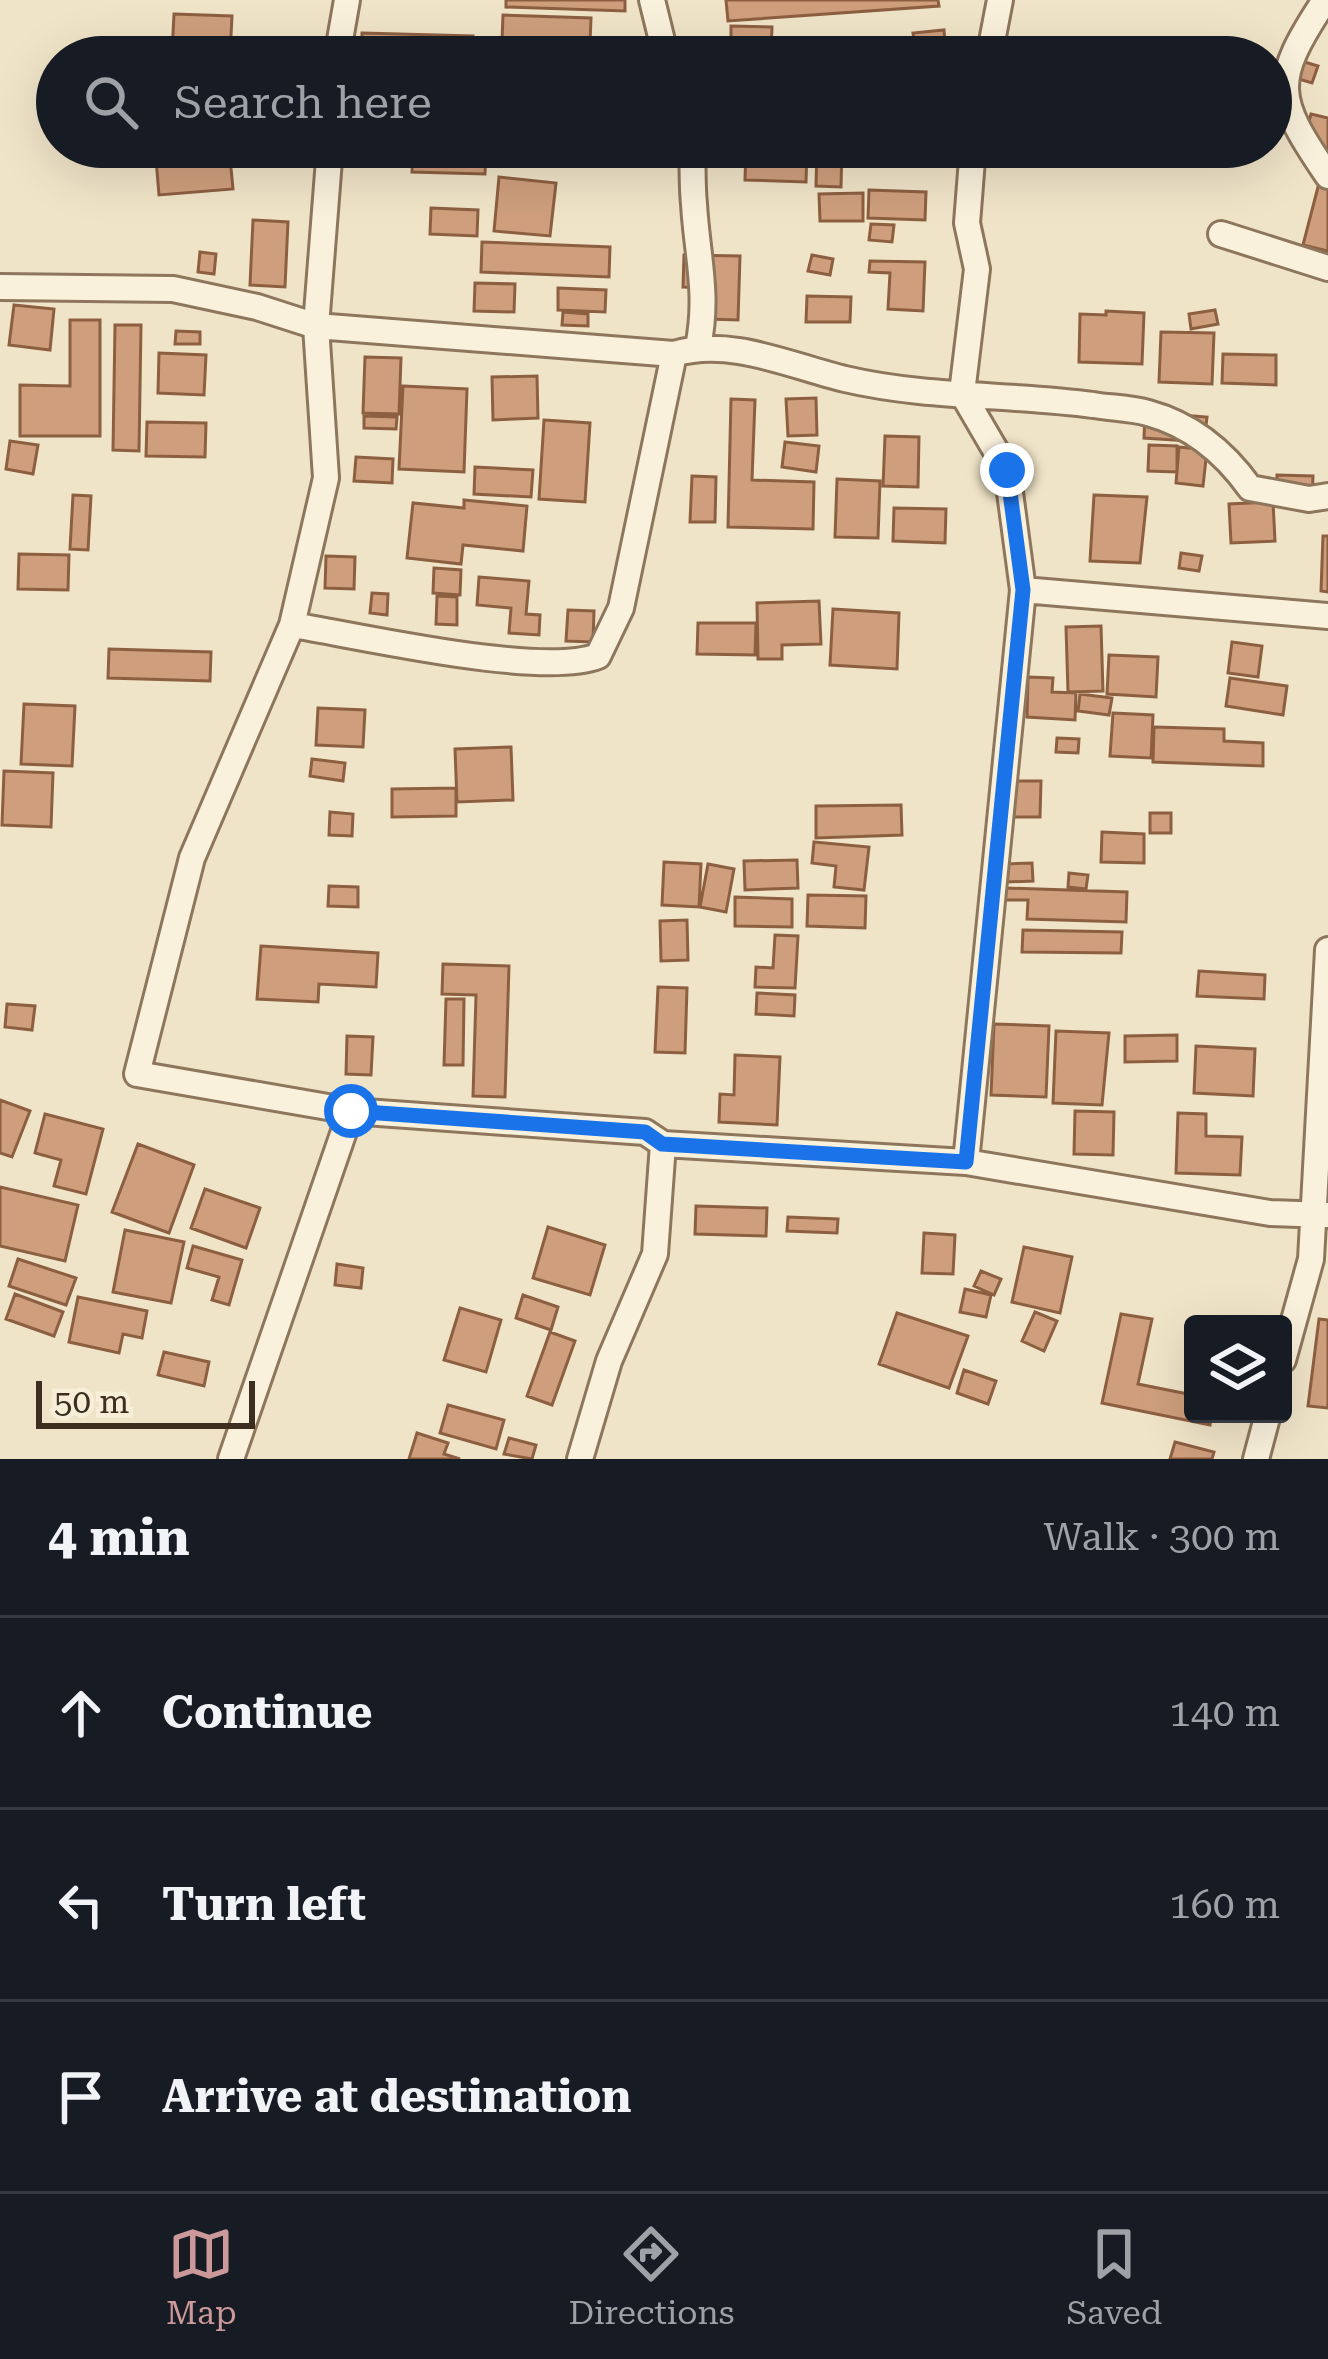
<!DOCTYPE html>
<meta charset="utf-8">
<style>
:root{--surface:#171b24;--page:#242831;--text:#f1f3f6;--muted:#9ea1a6;--line:#363941;--accent:#cc999b}
body{margin:0;font-family:"Roboto Serif",serif;background:var(--page);color:var(--text)}
.controls{position:absolute;right:36px;bottom:36px;display:grid;overflow:hidden;border-radius:12px;box-shadow:0 12px 48px #0002}
.controls button{width:108px;height:108px;display:grid;place-items:center;padding:0;border:0;border-bottom:3px solid var(--line);background:var(--surface);color:var(--text);font:60px sans-serif}
.scale{position:absolute;left:36px;bottom:30px;width:219px;box-sizing:border-box;padding-left:12px;border:6px solid #3d2e20;border-top:0;font-size:33px;line-height:42px;white-space:nowrap;color:#3d2e20;-webkit-text-stroke:9px #f7eed8;paint-order:stroke}
.stop{position:absolute;width:36px;height:36px;margin:-27px;border:9px solid #1a73e8;border-radius:50%;background:#fff}
.stop.end{background:#1a73e8;border-color:#fff;box-shadow:0 3px 12px #0008}
.list{margin:0;padding:0;list-style:none}
h2{display:flex;justify-content:space-between;align-items:center;height:156px;margin:0;padding:0 48px;font-size:51px}
h2 small{font-size:39px;font-weight:400;color:var(--muted)}
.list li{display:grid;grid-template-columns:78px 1fr auto;gap:36px;align-items:center;box-sizing:border-box;height:192px;padding:0 48px;border-top:3px solid var(--line)}
.list b{display:block;font-size:45px;white-space:nowrap}
.list em{font-size:39px;font-style:normal;color:var(--muted)}
.icon{flex:none;width:66px;height:66px;fill:none;stroke:currentColor;stroke-width:2;stroke-linecap:round;stroke-linejoin:round}
.map{position:relative;flex:none;width:1328px;height:1459px;overflow:hidden}
.search{position:absolute;background:var(--surface);box-shadow:0 12px 48px #0002;left:36px;right:36px;top:36px;height:132px;display:flex;align-items:center;gap:30px;box-sizing:border-box;padding:0 42px;border-radius:66px;color:var(--muted);font-size:45px}
.sheet{height:732px;background:var(--surface)}
nav{display:flex;justify-content:space-around;align-items:center;box-sizing:border-box;height:168px;border-top:3px solid var(--line);background:var(--surface);font-size:33px;color:var(--muted)}
nav a{display:grid;justify-items:center;gap:6px}
nav .on{color:var(--accent)}
.map>svg:first-child{display:block}
.building{fill:#cf9f7d;stroke:#8d5f41;stroke-width:3}
.lines{fill:none;stroke-linecap:round;stroke-linejoin:round}
.minor-casing{stroke:#8d765c;stroke-width:30}
.minor{stroke:#faf1dc;stroke-width:24}
.route{stroke:#1a73e8;stroke-width:15}
</style>
<div class="map">
<svg width="1328" height="1459" viewBox="0 0 1328 1459">
<rect width="100%" height="100%" fill="#f0e4c8"/>
<!-- building -->
<path class="building" d="M506 0H625V11L506 7Z
M726 0H938L939 6 728 21Z
M174 14 232 16 230 55 172 53Z
M503 15 591 18 590 43 502 41Z
M731 26 772 27 771 52 731 51Z
M944 30 945 43 915 46 913 33Z
M362 33 473 36V57H361Z
M496 47 531 49 530 57H495Z
M929 48V57H888V49Z
M1298 60 1318 66 1312 83 1292 77Z
M1311 114 1328 118V251L1303 245 1326 156 1301 150Z
M155 147H229L233 189 159 195Z
M413 147H486L485 174 412 172Z
M746 147H807L806 182 745 180Z
M817 147H842L841 187 816 186Z
M1044 147H1079L1078 157 1043 152Z
M499 177 556 183 550 236 494 231Z
M869 190 926 192 925 220 868 218Z
M863 193V221H820L819 194Z
M431 208 478 210 477 236 430 234Z
M253 220 288 222 285 287 250 285Z
M871 224 894 225 892 242 869 240Z
M482 242 610 247 609 277 481 272Z
M200 252 216 254 214 274 198 272Z
M684 255 740 256 738 320 708 319 709 288 683 287Z
M812 255 833 259 830 275 808 271Z
M870 261 925 262 923 311 888 309 890 273 869 272Z
M475 283 515 284 514 312 474 311Z
M558 288 606 290 605 312 558 310Z
M807 296 851 297 850 322H806Z
M14 305 54 309 50 350 9 345Z
M1215 310 1218 324 1191 329 1189 314Z
M1106 311 1144 313 1142 364 1079 362 1080 314 1106 315Z
M563 312 588 314V326L562 325Z
M70 320H100V436H20V385L70 386Z
M115 325H141L139 451 113 450Z
M176 331 200 332V344H175Z
M1161 332 1214 333 1212 384 1159 382Z
M159 353 206 355 204 395 158 393Z
M1223 354 1276 355V385L1222 383Z
M365 357 401 358 399 414 363 413Z
M537 376 538 418 493 420 492 377Z
M403 386 467 389 464 472 399 469Z
M816 398 817 435 788 436 786 399Z
M731 399 755 400 752 480 814 482 813 529 728 527Z
M1145 412 1207 417 1204 442 1144 438Z
M364 416 397 417 396 429 364 428Z
M544 420 590 423 585 502 539 499Z
M147 422 206 423 205 457 146 456Z
M885 436 919 437 918 487 883 486Z
M10 441 38 445 33 474 6 469Z
M785 442 819 446 816 472 782 467Z
M1149 445 1177 446V472L1148 471Z
M1179 447 1207 450 1203 486 1176 483Z
M356 457 393 459 392 483 354 481Z
M475 467 533 470 531 497 474 494Z
M1277 475 1313 476 1312 503 1276 502Z
M692 476 716 477 715 522H690Z
M837 479 880 481 878 538 835 537Z
M73 495 91 496 88 550 70 549Z
M1094 495 1147 497 1140 563 1090 561Z
M464 500 527 506 523 551 463 545 461 564 407 558 413 503 464 508Z
M1273 502 1275 541 1231 543 1229 504Z
M894 508 946 509 945 543 893 541Z
M1323 536H1328V592L1321 591Z
M1181 553 1202 556 1199 571 1179 568Z
M19 554 69 555 68 590 18 589Z
M326 556 355 557 354 589 325 588Z
M434 568 461 570 460 595 433 593Z
M479 577 529 581 526 614 540 615 539 635 509 633 511 608 477 605Z
M372 593 388 594 387 615 370 613Z
M437 596 457 597V625L436 624Z
M819 601 821 644 782 645V659H758L757 603Z
M833 609 899 613 897 669 830 665Z
M568 610 594 611 593 642 566 641Z
M698 623H756L755 655 697 654Z
M1101 626 1103 691 1068 692 1066 627Z
M1232 642 1262 646 1258 677 1228 673Z
M109 649 211 652 210 681 108 678Z
M1109 655 1158 657 1156 697 1107 694Z
M1028 677 1053 678 1052 692 1076 693 1075 720 1027 717Z
M1230 678 1287 686 1283 715 1226 706Z
M1080 694 1112 698 1109 715 1078 711Z
M24 704 75 706 72 766 21 764Z
M318 708 365 710 363 747 316 745Z
M1113 713 1153 715 1151 758 1110 756Z
M1154 727 1224 729V741L1263 743V766L1153 762Z
M1057 738 1079 739 1078 753 1056 752Z
M511 747 513 800 457 802 455 749Z
M312 759 345 763 343 781 310 776Z
M4 771 53 773 51 827 2 825Z
M1014 781H1041L1040 817H1014Z
M456 788V816L392 817V789Z
M901 805 902 835 816 838V806Z
M330 812 353 814 352 836 329 835Z
M1150 813H1171V833H1150Z
M1102 832 1144 834V863L1101 862Z
M814 842 869 847 864 890 834 887 836 866 812 863Z
M797 860 798 888 745 890 744 861Z
M664 862 701 864 699 907 662 905Z
M1032 863 1033 881 1006 882 1005 864Z
M708 864 734 869 726 912 700 907Z
M1069 873 1088 875 1086 889 1068 887Z
M329 886 358 887V907L328 906Z
M1005 888 1127 892 1126 922 1027 919 1028 900H1004Z
M808 895 866 896 865 928 807 926Z
M735 897 792 899V927L735 926Z
M687 920 688 960 661 961 660 921Z
M1023 930 1122 932 1121 953 1022 952Z
M775 935 798 936 795 988 755 987 756 967 773 968Z
M261 946 378 953 376 987 319 984 318 1002 257 999Z
M443 964 509 966 505 1097 473 1096 476 995 442 994Z
M1199 971 1265 975 1264 999 1197 996Z
M658 987 687 988 685 1053 655 1052Z
M757 993 795 995 794 1016 756 1014Z
M446 999H464L463 1065H444Z
M7 1004 35 1006 32 1030 5 1027Z
M994 1024 1049 1026 1046 1097 991 1095Z
M1056 1031 1109 1033 1102 1105 1053 1103Z
M1177 1035V1061L1125 1062V1036Z
M347 1036 373 1037 371 1075 346 1074Z
M1196 1046 1255 1049 1253 1096 1194 1093Z
M735 1055 780 1057 777 1125 719 1122 720 1094 734 1095Z
M0 1100 30 1111 12 1157 0 1153Z
M1075 1111 1114 1112 1113 1155 1074 1154Z
M1178 1113 1206 1114V1136L1242 1137 1240 1175 1176 1173Z
M45 1114 103 1129 86 1194 54 1186 61 1160 35 1153Z
M138 1144 194 1165 169 1233 112 1212Z
M0 1187 78 1205 65 1261 0 1246Z
M205 1189 260 1208 246 1248 191 1228Z
M696 1206 767 1208 766 1236 695 1234Z
M788 1217 838 1219 837 1233 787 1231Z
M548 1227 605 1245 590 1295 533 1278Z
M125 1230 184 1242 171 1303 113 1292Z
M924 1233 955 1235 953 1274 922 1273Z
M193 1246 242 1260 229 1305 212 1300 219 1277 187 1268Z
M1024 1247 1072 1257 1060 1313 1012 1302Z
M18 1259 76 1278 66 1305 9 1286Z
M337 1264 363 1268 361 1288 335 1285Z
M981 1271 1001 1279 994 1295 974 1286Z
M965 1289 991 1295 986 1317 960 1312Z
M15 1294 63 1312 54 1336 6 1319Z
M523 1295 558 1307 551 1330 516 1318Z
M78 1297 147 1311 142 1338 123 1334 119 1353 69 1342Z
M460 1308 501 1320 486 1372 444 1360Z
M1035 1312 1057 1321 1044 1351 1022 1341Z
M897 1313 968 1336 949 1388 879 1364Z
M1121 1314 1152 1319 1138 1384 1193 1395V1414H1212L1210 1425 1102 1403Z
M1319 1319 1328 1320V1408L1308 1406Z
M550 1332 575 1341 552 1405 527 1396Z
M164 1352 209 1362 204 1386 158 1375Z
M964 1370 996 1381 988 1404 957 1393Z
M448 1405 504 1420 496 1449 440 1433Z
M417 1433 448 1443 444 1454 460 1459H409Z
M509 1438 536 1445 532 1459 504 1454Z
M1175 1442 1214 1452 1212 1459H1170Z"/>
<g class="lines">
<defs>
<path id="minor" d="M652 0 666 57
M1325 0C1271 82 1274 97 1328 176
M337 57 347 0
M989 57 1000 0
M330 147 316 326 326 478 292 625 192 858 137 1074 351 1111 645 1132 663 1144 966 1162 1270 1213 1328 1215
M692 147C693 166 692 185 694 204 697 256 709 294 698 347
M1221 234 1328 268
M0 287 173 289 257 307 316 326 674 354C730 337 791 366 845 379 926 398 1011 394 1093 405 1111 408 1131 408 1148 413 1192 425 1225 453 1250 488L1309 499 1328 496
M1023 590 1328 616
M292 625C361 636 541 678 598 656L621 608 674 354
M966 1162 1023 590 1007 470 962 393 977 269 967 223 973 147
M1283 1360 1311 1259 1328 950
M231 1459 351 1111
M580 1459 609 1361 655 1254 663 1144
M1256 1459 1268 1414"/>
</defs>
<!-- minor casing -->
<use href="#minor" class="minor-casing"/>
<!-- minor -->
<use href="#minor" class="minor"/>
</g>
<g class="lines">
<!-- route -->
<path class="route" d="M351 1111 645 1132 662 1144 966 1162 1023 590 1007 470"/>
</g>
</svg>
<div class="controls">
<button><svg class="icon" aria-label="layers" viewBox="0 0 24 24"><path d="M12 4l9 5-9 5-9-5zM3 14l9 5 9-5"/></svg></button>
</div>
<div class="scale">50 m</div>
<div class="stop" style="left:351px;top:1111px"></div>
<div class="stop end" style="left:1007px;top:470px"></div>
<div class="search"><svg class="icon" aria-label="search" viewBox="0 0 24 24"><circle cx="10" cy="10" r="6"/><path d="M15 15l6 6"/></svg>Search here</div>
</div>
<section class="sheet">
<h2>4 min<small>Walk · 300 m</small></h2>
<ul class="list">
<li><svg class="icon" aria-label="ahead" viewBox="0 0 24 24"><path d="M12 20V5M6 11l6-6 6 6"/></svg><div><b>Continue</b></div><em>140 m</em></li>
<li><svg class="icon" aria-label="left" viewBox="0 0 24 24"><path d="M17 20v-9H6M10 6l-5 5 5 5"/></svg><div><b>Turn left</b></div><em>160 m</em></li>
<li><svg class="icon" aria-label="arrive" viewBox="0 0 24 24"><path d="M6 21V4h12l-3 4 3 4H6"/></svg><div><b>Arrive at destination</b></div></li>
</ul>
</section>
<nav>
<a class="on"><svg class="icon" aria-label="map" viewBox="0 0 24 24"><path d="M3 6l6-2 6 2 6-2v14l-6 2-6-2-6 2zM9 4v14M15 6v14"/></svg>Map</a>
<a><svg class="icon" aria-label="directions" viewBox="0 0 24 24"><path d="M12 3l9 9-9 9-9-9zM9 14v-3h6M13 9l2 2-2 2"/></svg>Directions</a>
<a><svg class="icon" aria-label="saved" viewBox="0 0 24 24"><path d="M7 4h10v16l-5-4-5 4z"/></svg>Saved</a>
</nav>
